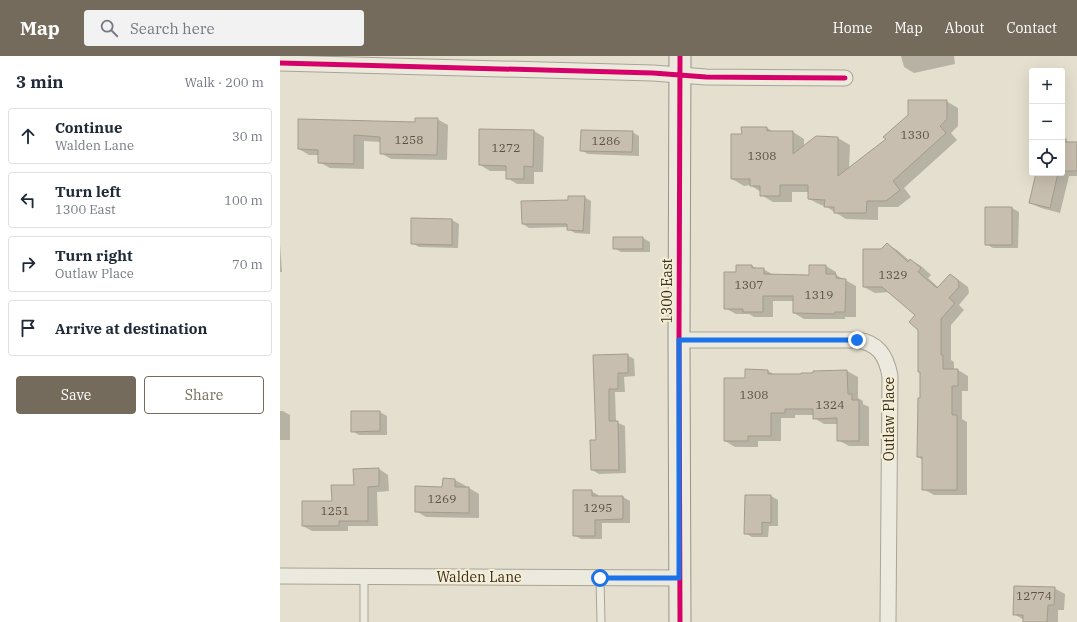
<!DOCTYPE html>
<meta charset="utf-8">
<style>
:root{--surface:#fff;--page:#f2f2f3;--text:#1f2937;--muted:#747a83;--line:#e0e1e3;--accent:#746b5c}
body{margin:0;font-family:"IBM Plex Serif",serif;background:var(--page);color:var(--text)}
.controls{position:absolute;right:12px;top:12px;display:grid;overflow:hidden;border-radius:4px;box-shadow:0 4px 16px #0002}
.controls button{width:36px;height:36px;display:grid;place-items:center;padding:0;border:0;border-bottom:1px solid var(--line);background:var(--surface);color:var(--text);font:20px sans-serif}
.stop{position:absolute;width:12px;height:12px;margin:-9px;border:3px solid #1a73e8;border-radius:50%;background:#fff}
.stop.end{background:#1a73e8;border-color:#fff;box-shadow:0 1px 4px #0008}
.list{margin:0;padding:0;list-style:none}
h2{display:flex;justify-content:space-between;align-items:center;height:52px;margin:0;padding:0 16px;font-size:17px}
h2 small{font-size:13px;font-weight:400;color:var(--muted)}
.list li{display:grid;grid-template-columns:26px 1fr auto;gap:12px;align-items:center;box-sizing:border-box;height:56px;margin:0 8px 8px;padding:0 8px;border:1px solid var(--line);border-radius:4px}
.list b{display:block;font-size:15px;white-space:nowrap}
.list p{margin:0;font-size:13px;white-space:nowrap;color:var(--muted)}
.list em{font-size:13px;font-style:normal;color:var(--muted)}
.actions{display:flex;gap:8px;padding:12px 16px}
.actions a{flex:1;padding:9px 0;border:1px solid var(--accent);border-radius:4px;text-align:center;font-size:14px;color:var(--accent)}
.actions .main{background:var(--accent);color:#fff}
.icon{flex:none;width:22px;height:22px;fill:none;stroke:currentColor;stroke-width:2;stroke-linecap:round;stroke-linejoin:round}
.map{position:relative;flex:none;width:797px;height:566px;overflow:hidden}
header{display:flex;align-items:center;gap:24px;box-sizing:border-box;height:56px;padding:0 20px;background:var(--accent);color:#fff}
header strong{font-size:19px}
nav{display:flex;gap:22px;margin-inline-start:auto;font-size:14px}
.search{width:280px;height:36px;background:var(--page);display:flex;align-items:center;gap:10px;box-sizing:border-box;padding:0 14px;border-radius:4px;color:var(--muted);font-size:15px}
main{display:flex}
aside{flex:1;background:var(--surface)}
.map>svg:first-child{display:block}
.shadow{fill:#0003}
.building{fill:#c8beaf;stroke:#a49b8d}
.lines{fill:none;stroke-linecap:round;stroke-linejoin:round}
.service-casing{stroke:#a9a497;stroke-width:9}
.minor-casing{stroke:#a9a497;stroke-width:17}
.secondary-casing{stroke:#999387;stroke-width:23}
.service{stroke:#ece9df;stroke-width:7}
.minor{stroke:#ece9df;stroke-width:15}
.secondary{stroke:#ece9df;stroke-width:21}
.cycleway-casing{stroke:#f5eed4;stroke-width:8}
.cycleway{stroke:#d6006c;stroke-width:5}
.route{stroke:#1a73e8;stroke-width:5}
.labels{text-anchor:middle;stroke-width:4;stroke-linejoin:round;paint-order:stroke}
.number-label{font-size:12px;fill:#5c5143}
.street-label{font-size:14px;fill:#382d1f;stroke:#f5eed4}
</style>
<header>
<strong>Map</strong>
<div class="search"><svg class="icon" aria-label="search" viewBox="0 0 24 24"><circle cx="10" cy="10" r="6"/><path d="M15 15l6 6"/></svg>Search here</div>
<nav><a>Home</a><a>Map</a><a>About</a><a>Contact</a></nav>
</header>
<main>
<aside>
<h2>3 min<small>Walk · 200 m</small></h2>
<ul class="list">
<li><svg class="icon" aria-label="ahead" viewBox="0 0 24 24"><path d="M12 20V5M6 11l6-6 6 6"/></svg><div><b>Continue</b><p>Walden Lane</p></div><em>30 m</em></li>
<li><svg class="icon" aria-label="left" viewBox="0 0 24 24"><path d="M17 20v-9H6M10 6l-5 5 5 5"/></svg><div><b>Turn left</b><p>1300 East</p></div><em>100 m</em></li>
<li><svg class="icon" aria-label="right" viewBox="0 0 24 24"><path d="M7 20v-9h11M14 6l5 5-5 5"/></svg><div><b>Turn right</b><p>Outlaw Place</p></div><em>70 m</em></li>
<li><svg class="icon" aria-label="arrive" viewBox="0 0 24 24"><path d="M6 21V4h12l-3 4 3 4H6"/></svg><div><b>Arrive at destination</b></div></li>
</ul>
<div class="actions"><a class="main">Save</a><a>Share</a></div>
</aside>
<div class="map">
<svg width="797" height="566" viewBox="0 0 797 566">
<rect width="100%" height="100%" fill="#e4dfce"/>
<!-- shadow -->
<path class="shadow" d="M621 0H674L675 8 634 17 624 11Z
M666 45 678 52V70L671 77 677 84 624 132 631 141 618 151H598V164L566 163 545 150 541 149 529 143V136H512V146H493L481 139V136L470 129 464 130 452 123 463 79 462 72H487L494 76H513L524 83V90L536 81 558 82 570 89 569 112Z
M157 63 168 69 167 104 111 103 101 97V86L84 85V113L50 112 39 106V99H29L19 93V64L136 67Z
M254 75 264 81 263 116H254V128H237L227 122V115H210L200 109Z
M352 76 359 80V100L308 98 301 94Z
M782 80 787 83V87H797V120H789L780 157 761 152 750 147 757 117H782Z
M304 141 311 145 310 178 295 177 288 173V171L249 172 243 168 289 145Z
M732 152 739 156 738 192H713L706 188Z
M172 164 179 168 178 192 139 191 132 187Z
M363 182 370 186V196H341L334 192Z
M0 188 2 216H0Z
M607 188 617 194 630 205 631 204 641 210 651 219 648 222 659 232 670 219 680 225 688 231 689 237 679 249 684 254 671 269V304L674 306V314H678L688 320V335H682V363L687 366V439H654L643 433V404L638 401 641 317 639 316V273L636 259 610 236 595 237 584 231 602 194Z
M472 210 478 213H483L494 219 530 220 546 210 556 216V219L576 230V261H565V263H524L514 257V245H493V261H474L469 258H456L445 252 456 217Z
M347 299 354 303 355 320 344 321 345 336H335L336 366 345 370 346 417 319 418 312 414 317 385 314 300Z
M488 315 496 319 534 318V316L567 315 578 321V342L583 345V348L589 351V390H569L558 384V368H544L534 362V359H515V362H501V385H478V391H455L445 385 466 323Z
M0 355H3L10 359V384H0Z
M100 356 107 360V379H79L72 375Z
M99 413 108 419 109 435 97 436 98 470H68V475H32L23 470Z
M164 423 175 424 186 430V432H189L199 438V462L146 461 136 455 163 432Z
M311 435 318 439V441H343L350 445V467H322V483H301L294 479Z
M466 440H491L498 444V470H489L488 481H472L465 477Z
M774 532 785 538 784 554H778V566H744V564L734 558Z"/>
<!-- building -->
<path class="building" d="M628 44H667V63L660 70 666 77 613 125 620 134 606 145H587L586 157H554V151H544L545 144 528 143V129H500V140H480V130H470V123H451V78H462L461 71H487V75H513V98L536 80 558 81V120L606 83 603 81 628 59Z
M135 62H158L157 99 100 98V81L74 79V108L38 107V94L18 93V63L135 66Z
M199 73 254 74 253 111 244 110V123H226V110L199 109Z
M301 74 353 75 352 96 300 95Z
M782 86H797V115H782Z
M756 117H778L770 152 749 147Z
M288 140H305L303 175 287 174V168H242L241 145 288 144Z
M705 151H732V189H705Z
M131 162 172 163V189L131 188Z
M333 181H363V193H333Z
M607 187 628 206 630 203 641 212 638 216 657 232 670 218 678 224 679 231 669 242 675 247 661 263V299H663V313H678V330H672V359H677V434H642V401H637L638 342H640V316H638V274L629 266 635 259 602 231H583V193H601Z
M456 209H472V212H484V218L529 219V209H546V218H556V222L566 223 565 256H555V258L513 257V240H483V256H463V253H444V216H456Z
M348 298V317H338V333H329V365H338L339 414H311L310 384H316L313 299Z
M465 313 488 314V318H521V317H533V315L567 314 568 338H572V344H579V385H557V362L533 363V353H505V357H491V380H468V385H444V322H465Z
M71 355H100V375L71 376Z
M99 412V430L88 431V465H59V470H22V445H52L51 429H74L73 413Z
M163 422 175 423V431H189V457L135 456V430L162 431Z
M293 434H312V440H343V463L315 464V480H293Z
M465 439H491V467L482 466V478H464Z
M734 530 775 531 774 549H768L767 566H743V559H733Z"/>
<g class="lines">
<defs>
<path id="service" d="M320 522 321 566
M84 566V521"/>
<path id="minor" d="M0 7 373 17 426 21 565 22
M399 284H577C598 287 606 299 610 320L608 565
M0 520 399 522"/>
<path id="secondary" d="M400 0 399 284 400 566"/>
</defs>
<!-- service casing -->
<use href="#service" class="service-casing"/>
<!-- minor casing -->
<use href="#minor" class="minor-casing"/>
<!-- secondary casing -->
<use href="#secondary" class="secondary-casing"/>
<!-- service -->
<use href="#service" class="service"/>
<!-- minor -->
<use href="#minor" class="minor"/>
<!-- secondary -->
<use href="#secondary" class="secondary"/>
<defs>
<path id="cycleway" d="M400 0 399 284 400 566
M0 7 373 17 426 21 565 22"/>
</defs>
<!-- cycleway casing -->
<use href="#cycleway" class="cycleway-casing"/>
<!-- cycleway -->
<use href="#cycleway" class="cycleway"/>
</g>
<g class="lines">
<!-- route -->
<path class="route" d="M320 522H399V284H577"/>
</g>
<g class="labels">
<!-- number labels -->
<g class="number-label">
<text x="635" y="83">1330</text>
<text x="129" y="88">1258</text>
<text x="326" y="89">1286</text>
<text x="226" y="96">1272</text>
<text x="482" y="104">1308</text>
<text x="613" y="223">1329</text>
<text x="469" y="233">1307</text>
<text x="539" y="243">1319</text>
<text x="474" y="343">1308</text>
<text x="550" y="353">1324</text>
<text x="162" y="447">1269</text>
<text x="318" y="456">1295</text>
<text x="55" y="459">1251</text>
<text x="754" y="544">12774</text>
</g>
<!-- street labels -->
<g class="street-label">
<text transform="translate(387 235) rotate(-90)" y="5">1300 East</text>
<text transform="translate(609 363) rotate(-90)" y="5">Outlaw Place</text>
<text x="199" y="526">Walden Lane</text>
</g>
</g>
</svg>
<div class="controls">
<button>+</button>
<button>−</button>
<button><svg class="icon" aria-label="locate" viewBox="0 0 24 24"><circle cx="12" cy="12" r="6"/><path d="M12 2v4M12 18v4M2 12h4M18 12h4"/></svg></button>
</div>
<div class="stop" style="left:320px;top:522px"></div>
<div class="stop end" style="left:577px;top:284px"></div>
</div>
</main>
